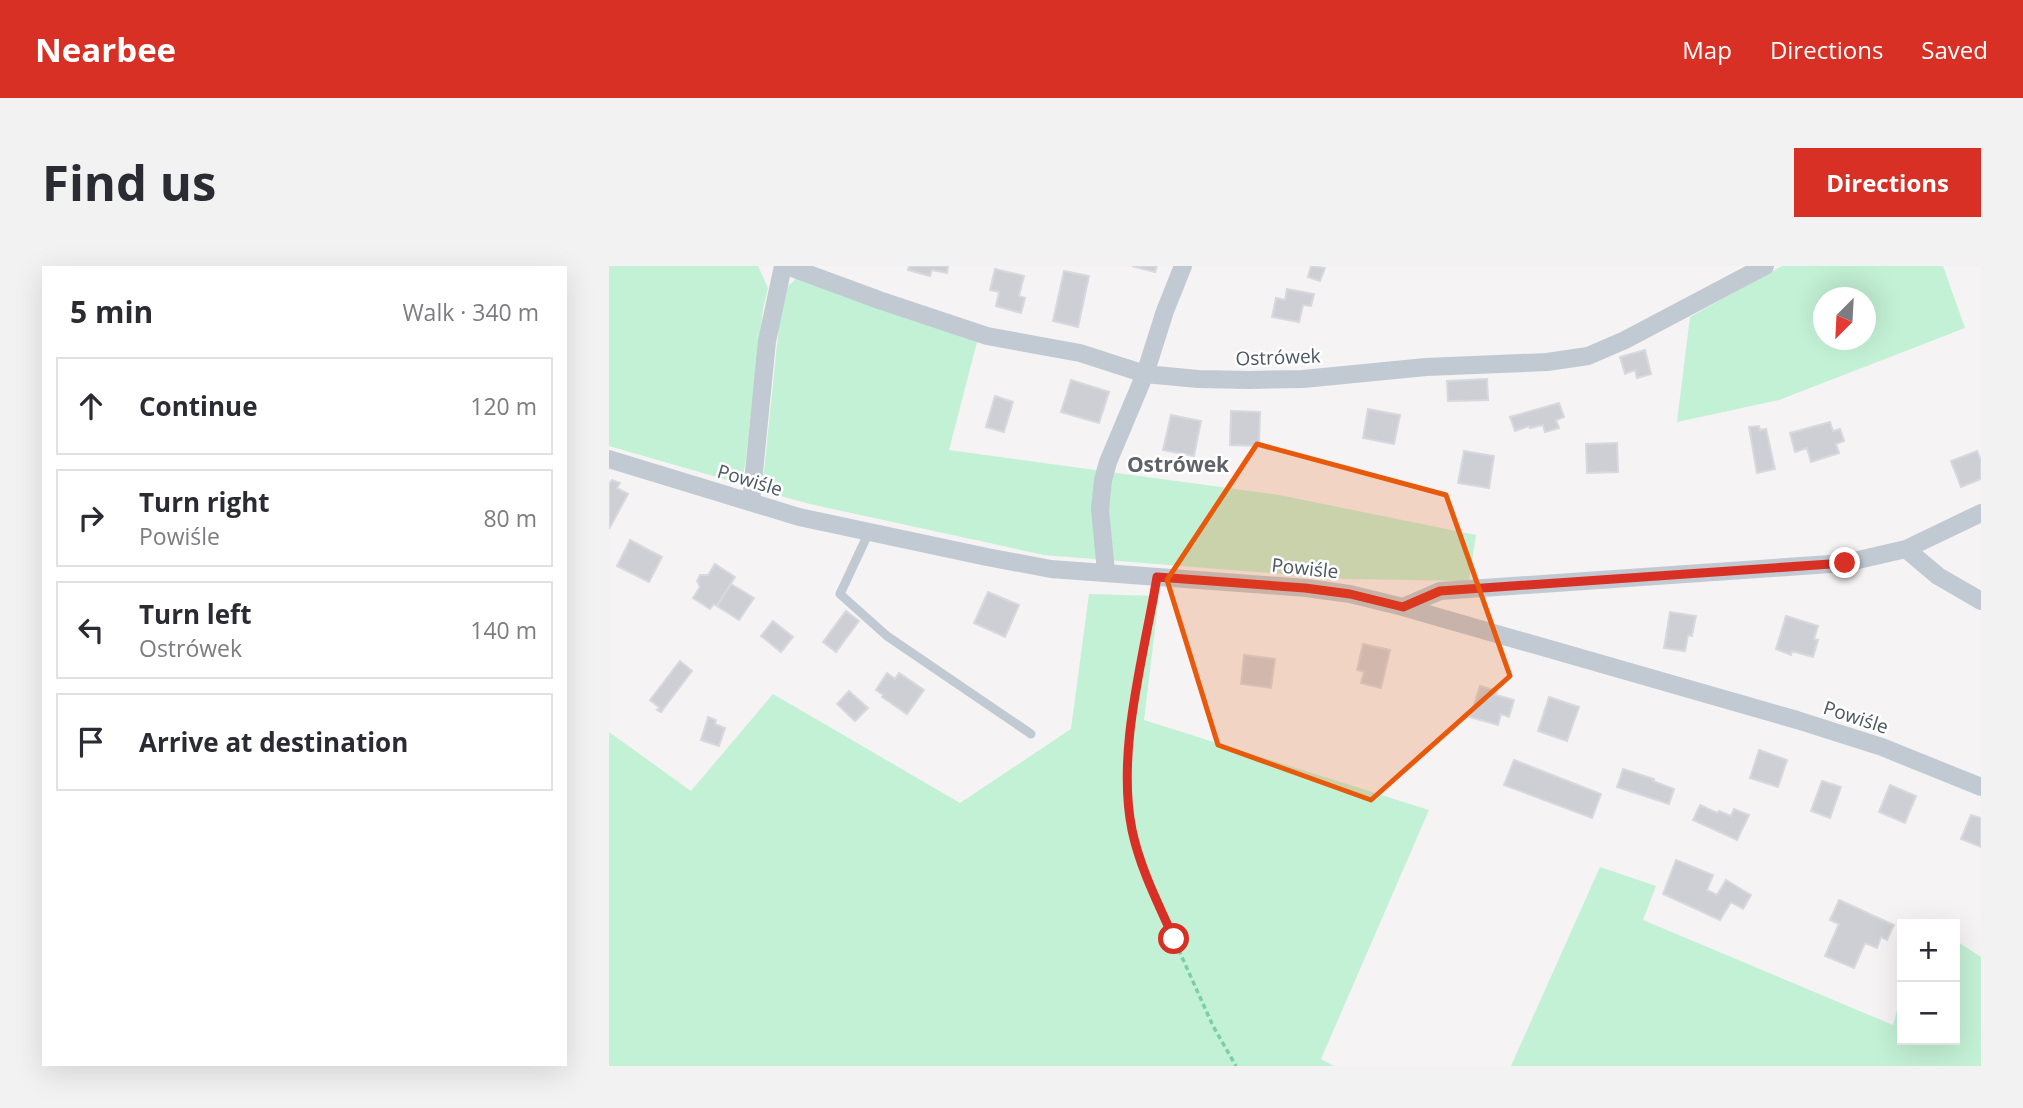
<!DOCTYPE html>
<meta charset="utf-8">
<style>
:root{--surface:#fff;--page:#f2f2f3;--text:#2b2b33;--muted:#7c7c81;--line:#e1e1e2;--accent:#d93025}
body{margin:0;font-family:"Open Sans",sans-serif;background:var(--page);color:var(--text)}
.controls{position:absolute;right:21px;bottom:21px;display:grid;overflow:hidden;border-radius:0px;box-shadow:0 7px 28px #0002}
.controls button{width:63px;height:63px;display:grid;place-items:center;padding:0;border:0;border-bottom:2px solid var(--line);background:var(--surface);color:var(--text);font:35px sans-serif}
.compass{position:absolute;left:1204px;top:21px;width:63px;height:63px;border-radius:50%;background:var(--surface);box-shadow:0 7px 28px #0002;rotate:204deg}
.stop{position:absolute;width:21px;height:21px;margin:-16px;border:5px solid #d93025;border-radius:50%;background:#fff}
.stop.end{background:#d93025;border-color:#fff;box-shadow:0 2px 7px #0008}
.list{margin:0;padding:0;list-style:none}
h2{display:flex;justify-content:space-between;align-items:center;height:91px;margin:0;padding:0 28px;font-size:30px}
h2 small{font-size:23px;font-weight:400;color:var(--muted)}
.list li{display:grid;grid-template-columns:46px 1fr auto;gap:21px;align-items:center;box-sizing:border-box;height:98px;margin:0 14px 14px;padding:0 14px;border:2px solid var(--line);border-radius:0px}
.list b{display:block;font-size:26px;white-space:nowrap}
.list p{margin:0;font-size:23px;white-space:nowrap;color:var(--muted)}
.list em{font-size:23px;font-style:normal;color:var(--muted)}
.icon{flex:none;width:38px;height:38px;fill:none;stroke:currentColor;stroke-width:2;stroke-linecap:round;stroke-linejoin:round}
.map{position:relative;flex:none;width:1372px;height:800px;overflow:hidden;border-radius:0px}
header{display:flex;align-items:center;gap:42px;box-sizing:border-box;height:98px;padding:0 35px;background:var(--accent);color:#fff}
header strong{font-size:33px}
nav{display:flex;gap:38px;margin-inline-start:auto;font-size:24px}
.intro{display:flex;align-items:center;justify-content:space-between;box-sizing:border-box;height:168px;padding:0 42px}
h1{margin:0;font-size:49px}
.button{padding:18px 32px;border-radius:0px;background:var(--accent);color:#fff;font-size:24px;font-weight:700}
main{display:flex;gap:42px;padding:0 42px}
aside{flex:1;background:var(--surface);border-radius:0px;box-shadow:0 7px 28px #0002}
.map>svg:first-child{display:block}
.green{fill:#c3f1d5;fill-rule:evenodd}
.building{fill:#cdcfd5;stroke:#d7d9de;stroke-width:2}
.lines{fill:none;stroke-linecap:round;stroke-linejoin:round}
.path{stroke:#7ad0a6;stroke-width:3.5;stroke-dasharray:5 3.5;stroke-linecap:butt}
.service{stroke:#c1cad2;stroke-width:9}
.minor{stroke:#c1cad2;stroke-width:18}
.route{stroke:#d93025;stroke-width:9}
.marked{fill:#e8590c;fill-opacity:0.2;stroke:#e8590c;stroke-width:5;stroke-linejoin:round}
.labels{text-anchor:middle;stroke-width:5;stroke-linejoin:round;paint-order:stroke}
.street-label{font-size:19px;fill:#4a5661;stroke:#fff}
.neighbourhood-label{font-size:21px;font-weight:bold;fill:#5f6368;stroke:#fff}
</style>
<header>
<strong>Nearbee</strong>
<nav><a>Map</a><a>Directions</a><a>Saved</a></nav>
</header>
<div class="intro"><h1>Find us</h1><a class="button">Directions</a></div>
<main>
<aside>
<h2>5 min<small>Walk · 340 m</small></h2>
<ul class="list">
<li><svg class="icon" aria-label="ahead" viewBox="0 0 24 24"><path d="M12 20V5M6 11l6-6 6 6"/></svg><div><b>Continue</b></div><em>120 m</em></li>
<li><svg class="icon" aria-label="right" viewBox="0 0 24 24"><path d="M7 20v-9h11M14 6l5 5-5 5"/></svg><div><b>Turn right</b><p>Powiśle</p></div><em>80 m</em></li>
<li><svg class="icon" aria-label="left" viewBox="0 0 24 24"><path d="M17 20v-9H6M10 6l-5 5 5 5"/></svg><div><b>Turn left</b><p>Ostrówek</p></div><em>140 m</em></li>
<li><svg class="icon" aria-label="arrive" viewBox="0 0 24 24"><path d="M6 21V4h12l-3 4 3 4H6"/></svg><div><b>Arrive at destination</b></div></li>
</ul>
</aside>
<div class="map">
<svg width="1372" height="800" viewBox="0 0 1372 800">
<rect width="100%" height="100%" fill="#f5f3f3"/>
<!-- green -->
<path class="green" d="M0 0H149L159 22 154 43 136 199 132 218 0 180Z
M1173 0H1334L1356 62 1170 134 1068 156 1081 51ZM1214 32H1256V74H1214Z
M189 11 368 76 340 184 670 229 867 269 860 315 736 313 435 289 201 238 153 225 170 59 177 22Z
M480 328 550 330 535 454 820 544 712 793 725 800H0V466L82 525 164 428 351 537 462 463Z
M991 601 1047 620 1034 654 1284 759 1293 725V774H1346V674L1372 691V800H902Z"/>
<!-- building -->
<path class="building" d="M300 0H339L338 7 323 4 321 10 299 4Z
M523 0H548L546 6Z
M702 0 716 2 711 15 699 11Z
M386 3 415 10 410 30 416 32 412 47 387 40 390 26 381 24Z
M455 5 480 10 469 61 444 55Z
M678 23 705 28 702 40 694 39 690 56 663 51 667 32 676 34Z
M1036 84 1042 108 1028 112 1026 104 1016 108 1011 91Z
M878 113 879 134 839 135 838 115Z
M462 114 500 126 490 157 452 146Z
M386 130 404 136 395 166 377 161Z
M950 137 955 151 947 154 950 162 936 166 934 159 921 162 920 160 906 165 901 151Z
M759 143 791 149 785 178 754 172Z
M622 145 651 146 650 180 621 179Z
M562 149 592 155 585 190 554 184Z
M1221 156 1224 165 1231 163 1235 175 1227 178 1230 187 1202 196 1198 182 1186 186 1181 167Z
M1150 160 1151 164 1157 163 1166 203 1148 207 1140 161Z
M1008 177 1009 206 978 207 977 178Z
M855 185 885 190 880 222 849 217Z
M1368 185 1372 194V213L1352 221 1342 195Z
M3 214 11 217 8 222 19 228 0 263V218Z
M21 274 53 291 40 316 8 300Z
M106 298 126 311 108 340 105 338 101 343 84 332 91 321 88 315 91 309H99Z
M122 318 145 332 130 354 108 340Z
M379 326 410 339 396 371 365 357Z
M237 345 250 355 227 386 214 376Z
M1061 346 1087 350 1083 370 1079 369 1076 385 1055 382Z
M1177 350 1209 360 1205 373 1209 374 1204 391 1183 385 1182 389 1167 383Z
M164 355 184 371 172 386 152 370Z
M754 378 781 384 772 422 752 417 755 406 748 404Z
M635 389 666 393 662 422 632 418Z
M71 395 83 405 52 446 48 444 51 442 41 434Z
M278 407 286 413 290 407 315 424 298 448 273 431 274 429 267 424Z
M871 420 888 425 887 429 905 434 900 451 892 448 889 459 861 451Z
M240 425 259 442 246 455 228 438Z
M940 431 970 441 958 475 929 465Z
M99 451 107 454 106 458 116 462 110 480 92 474Z
M1150 484 1178 494 1169 521 1141 512Z
M905 494 992 528 983 552 895 519Z
M1014 503 1045 513 1044 515 1065 523 1060 538 1008 521Z
M1213 515 1232 521 1221 552 1202 545Z
M1281 519 1307 530 1296 557 1270 546Z
M1091 539 1108 547 1110 545 1122 550 1125 543 1140 549 1128 574 1084 554Z
M1362 549 1372 552V581L1352 573Z
M1067 594 1104 609 1098 624 1108 629 1117 614 1142 629 1134 643 1122 636 1111 654 1054 628Z
M1230 634 1285 659 1278 674 1272 671 1268 682 1256 677 1245 702 1216 690 1230 658 1221 654Z"/>
<g class="lines">
<!-- path -->
<path class="path" d="M545 330 522 460 517 514 523 564 535 607 604 760 627 800"/>
<!-- service -->
<path class="service" d="M260 266 231 328 278 370 422 468"/>
<!-- minor -->
<path class="minor" d="M178 0 270 34 378 70 471 87 536 108 589 113 640 114 694 113 817 101 938 96 979 90 1016 74 1156 0
M0 193 190 251 378 291 442 303 697 322 741 328 794 341 1188 454 1273 481 1372 521
M142 236 158 75 174 0
M1297 283 1329 310 1372 335
M497 306 491 243 494 214 499 196 536 108 556 45 574 0
M794 341 831 325 1236 297 1297 283 1372 247"/>
</g>
<g class="lines">
<!-- route -->
<path class="route" d="M565 673C549 637 531 602 523 564 507 485 535 390 548 311L696 322 741 328 794 341 831 325 1236 297"/>
</g>
<!-- marked area -->
<path class="marked" d="M648 178 837 229 901 410 762 534 609 479 558 314Z"/>
<g class="labels">
<!-- street labels -->
<g class="street-label">
<text transform="translate(669 91) rotate(-2)" y="7">Ostrówek</text>
<text transform="translate(141 214) rotate(17)" y="7">Powiśle</text>
<text transform="translate(696 302) rotate(6)" y="7">Powiśle</text>
<text transform="translate(1247 451) rotate(18)" y="7">Powiśle</text>
</g>
<!-- neighbourhood labels -->
<g class="neighbourhood-label">
<text x="569" y="206">Ostrówek</text>
</g>
</g>
</svg>
<div class="controls">
<button>+</button>
<button>−</button>
</div>
<svg class="compass" viewBox="-18 -18 36 36"><path d="M0-13l5 13h-10z" fill="#e53935"/><path d="M0 13l5-13h-10z" fill="#7c7c81"/></svg>
<div class="stop" style="left:565px;top:673px"></div>
<div class="stop end" style="left:1236px;top:297px"></div>
</div>
</main>
